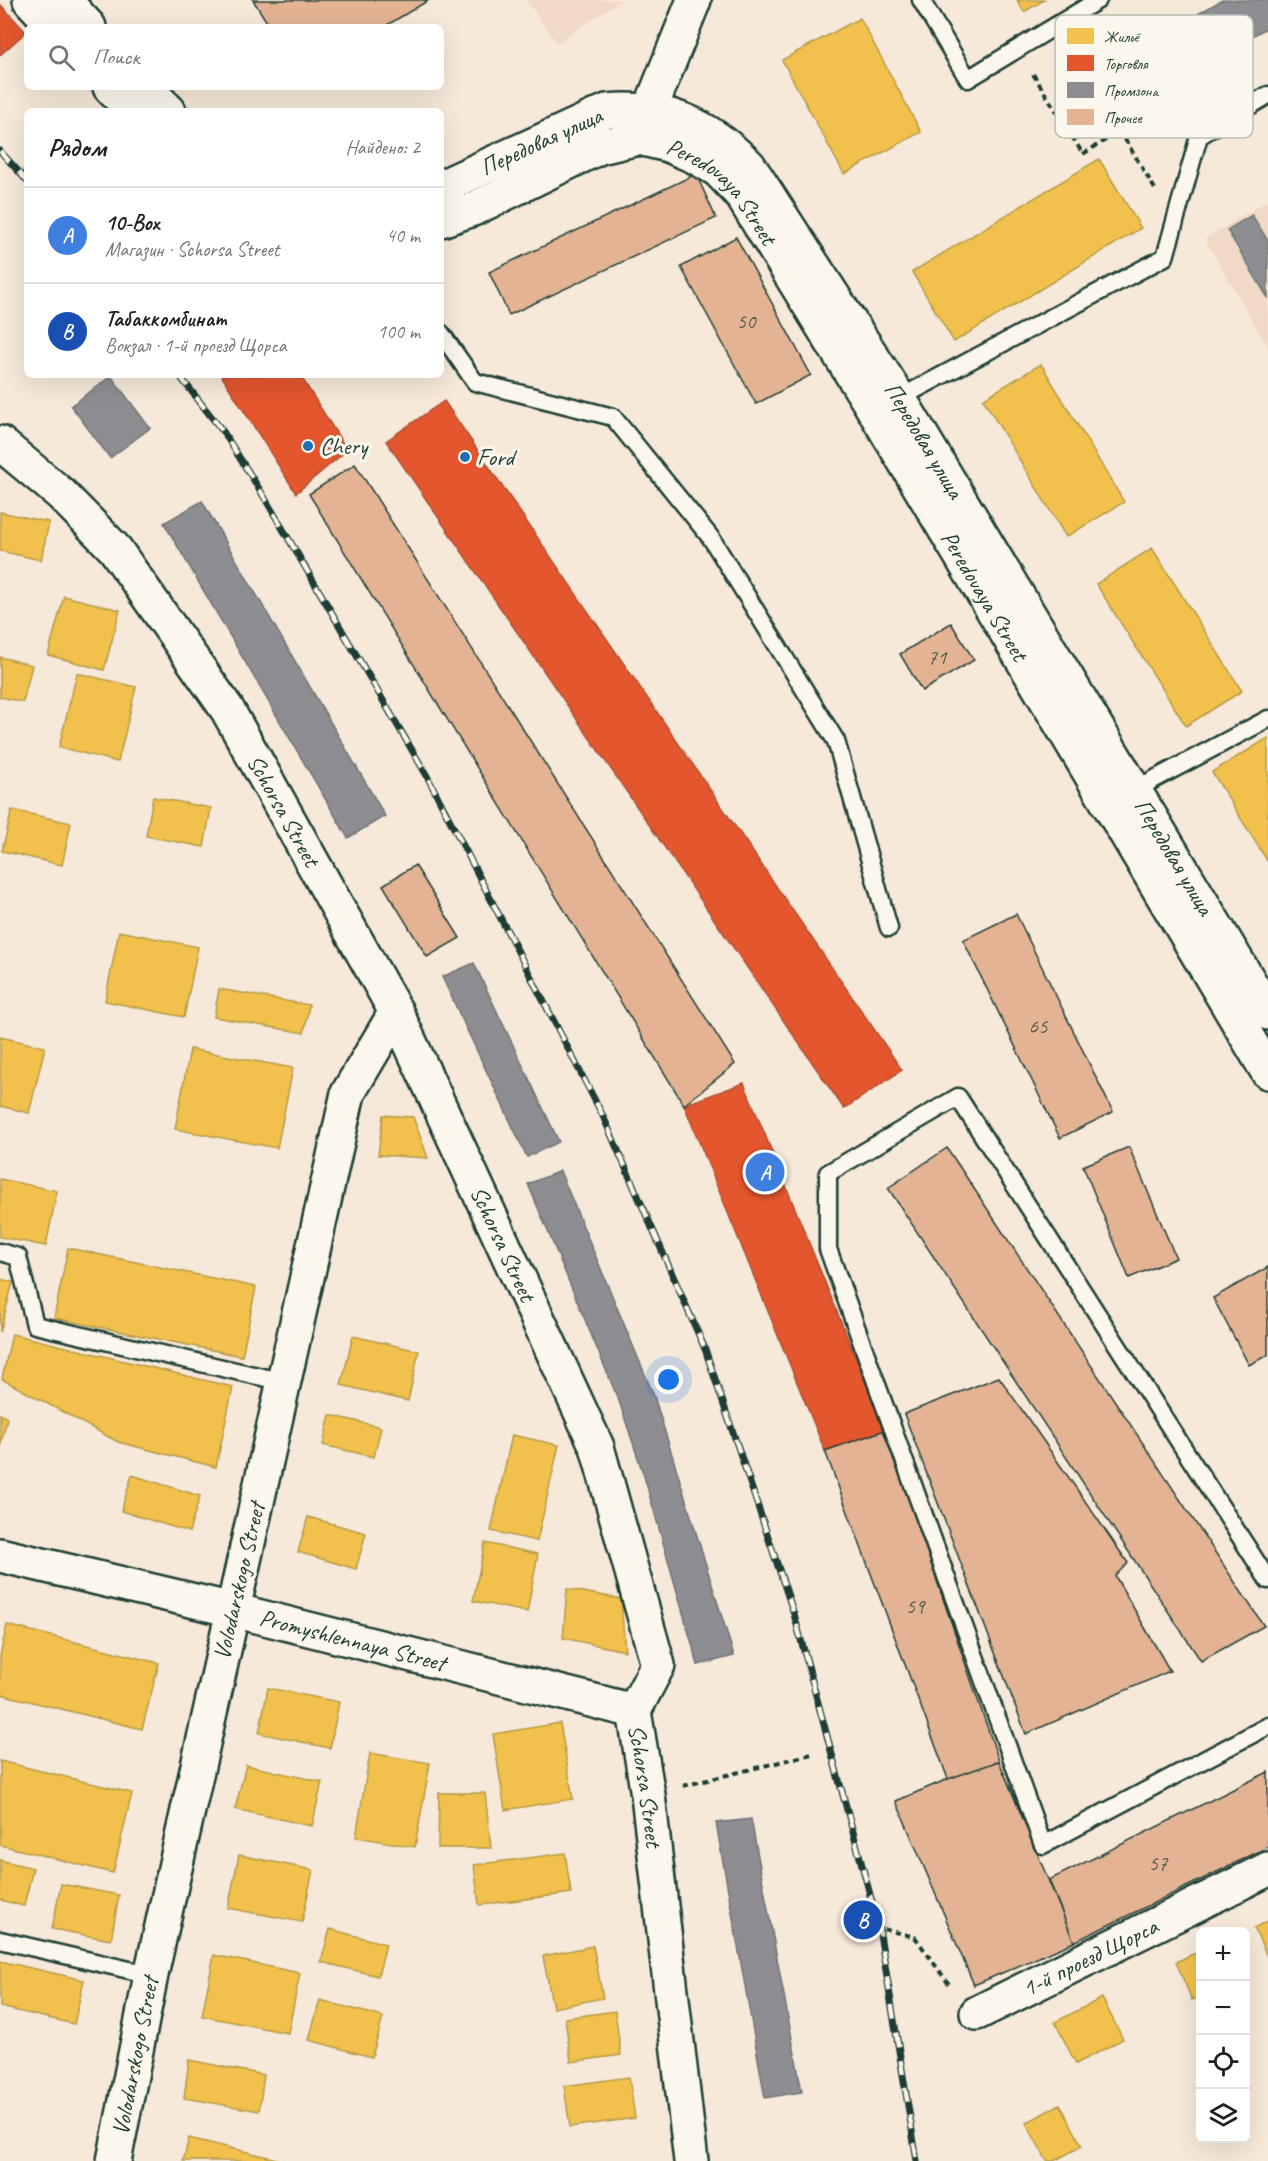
<!DOCTYPE html>
<html lang="ru">
<meta charset="utf-8">
<style>
:root{--surface:#fff;--page:#f6f6f6;--text:#202124;--muted:#757577;--line:#e0e0e0;--accent:#d93025}
body{margin:0;font-family:Caveat,sans-serif;background:var(--page);color:var(--text)}
.controls{position:absolute;right:18px;bottom:18px;display:grid;overflow:hidden;border-radius:9px;box-shadow:0 6px 24px #0002}
.controls button{width:54px;height:54px;display:grid;place-items:center;padding:0;border:0;border-bottom:2px solid var(--line);background:var(--surface);color:var(--text);font:30px sans-serif}
.you{position:absolute;left:669px;top:1380px;width:21px;height:21px;margin:-15px;border:4px solid #fff;border-radius:50%;background:#1a73e8;box-shadow:0 0 0 9px #1a73e833}
.badge{display:grid;place-items:center;width:39px;height:39px;border-radius:50%;background:var(--accent);color:#fff;font-size:20px;font-weight:700}
.pin{position:absolute;translate:-50% -50%;border:3px solid #fff;box-shadow:0 2px 6px #0006}
.list{margin:0;padding:0;list-style:none}
h2{display:flex;justify-content:space-between;align-items:center;height:78px;margin:0;padding:0 24px;font-size:26px}
h2 small{font-size:20px;font-weight:400;color:var(--muted)}
.list li{display:grid;grid-template-columns:39px 1fr auto;gap:18px;align-items:center;box-sizing:border-box;height:96px;padding:0 24px;border-top:2px solid var(--line)}
.list b{display:block;font-size:22px;white-space:nowrap}
.list p{margin:0;font-size:20px;white-space:nowrap;color:var(--muted)}
.list em{font-size:20px;font-style:normal;color:var(--muted)}
.icon{flex:none;width:33px;height:33px;fill:none;stroke:currentColor;stroke-width:2;stroke-linecap:round;stroke-linejoin:round}
.map{position:relative;flex:none;width:1268px;height:2161px;overflow:hidden}
.search{position:absolute;background:var(--surface);box-shadow:0 6px 24px #0002;left:24px;top:24px;width:420px;height:66px;display:flex;align-items:center;gap:15px;box-sizing:border-box;padding:0 21px;border-radius:9px;color:var(--muted);font-size:22px}
.panel{position:absolute;background:var(--surface);box-shadow:0 6px 24px #0002;left:24px;top:108px;width:420px;height:270px;border-radius:9px}
.map>svg:first-child{display:block}
.built{fill:#f0d9c5}
.homes{fill:#f2c14e;stroke:#b39946;stroke-width:1.5}
.shops{fill:#e4572e;stroke:#a94f30;stroke-width:1.5}
.industry{fill:#8d8d92;stroke:#6c7576;stroke-width:1.5}
.building{fill:#e3b394;stroke:#1f3d34;stroke-width:1.5}
.lines{fill:none;stroke-linecap:round;stroke-linejoin:round}
.lane-casing{stroke:#1f3d34;stroke-width:21}
.street-casing{stroke:#1f3d34;stroke-width:38}
.secondary-casing{stroke:#1f3d34;stroke-width:38}
.path{stroke:#1f3d34;stroke-width:4;stroke-dasharray:6 4.5;stroke-linecap:butt}
.lane{stroke:#fbf7ec;stroke-width:16}
.street{stroke:#fbf7ec;stroke-width:33}
.secondary{stroke:#fbf7ec;stroke-width:33}
.rail-casing{stroke:#1f3d34;stroke-width:7}
.rail{stroke:#fbf7ec;stroke-width:4.5;stroke-dasharray:14;stroke-linecap:butt}
.poi-dot{fill:#1f6fb2;stroke:#fbf7ec;stroke-width:2}
.labels{text-anchor:middle;stroke-width:6;stroke-linejoin:round;paint-order:stroke}
.number-label{font-size:21px;fill:#505a4c}
.street-label{font-size:24px;fill:#1f3d34;stroke:#fbf7ec}
.poi-label{font-size:24px;fill:#1f3d34;stroke:#fbf7ec;text-anchor:start}
.key{fill:#fbf7ec;stroke:#b9bfb5;stroke-width:1.5}
.key-label{font-size:16px;fill:#1f3d34}
</style>
<div class="map">
<svg width="1268" height="2161" viewBox="0 0 1268 2161">
<rect width="100%" height="100%" fill="#f6e9da"/>
<filter id="ink" filterUnits="userSpaceOnUse"><feTurbulence type="fractalNoise" baseFrequency=".0167" numOctaves="2"/><feDisplacementMap in="SourceGraphic" scale="12" xChannelSelector="R" yChannelSelector="G"/><feConvolveMatrix kernelMatrix="1 2 1 2 8 2 1 2 1" color-interpolation-filters="sRGB"/></filter>
<g filter="url(#ink)">
<!-- built -->
<path class="built" d="M526 0H621L557 43Z
M1268 200V347L1205 239Z"/>
<!-- homes -->
<path class="homes" d="M1017 0H1044L1024 12Z
M860 18 921 132 844 174 782 60Z
M1099 159 1141 228 954 342 912 272Z
M1041 364 1124 502 1066 537 983 399Z
M0 512 49 522 41 560 0 551Z
M1152 548 1242 691 1186 726 1096 584Z
M64 596 120 610 104 670 48 655Z
M0 657 32 665 23 702 0 697Z
M77 673 136 687 118 762 59 747Z
M1268 738V862L1212 772Z
M153 797 211 808 204 847 146 836Z
M12 810 71 823 62 865 2 851Z
M119 931 198 947 184 1017 105 1001Z
M219 989 309 1005 304 1033 214 1017Z
M0 1037 45 1047 29 1113 0 1106Z
M190 1049 293 1068 277 1148 175 1129Z
M383 1115 413 1117 428 1158 378 1155Z
M0 1179 57 1191 46 1246 0 1237Z
M68 1248 256 1287 242 1356 54 1318Z
M0 1279 13 1282 0 1332Z
M12 1334 233 1387 216 1467 118 1442 2 1379Z
M353 1336 419 1351 408 1401 341 1385Z
M0 1414 7 1418 0 1448Z
M330 1415 381 1427 374 1457 323 1445Z
M512 1435 559 1445 537 1541 491 1531Z
M132 1475 200 1496 189 1532 121 1511Z
M308 1517 366 1533 356 1569 298 1552Z
M485 1543 538 1554 527 1612 473 1601Z
M567 1589 621 1599 625 1651 563 1638Z
M7 1625 159 1663 142 1729 0 1694V1656Z
M268 1688 339 1702 330 1748 259 1733Z
M560 1723 573 1799 505 1810 493 1734Z
M370 1753 430 1763 415 1847 356 1837Z
M0 1761 132 1793 113 1873 0 1845Z
M246 1765 322 1782 312 1826 235 1809Z
M439 1793H485L491 1848H438Z
M565 1853 571 1893 479 1905 474 1865Z
M239 1855 313 1870 302 1922 228 1908Z
M0 1860 33 1868 24 1906 0 1900Z
M61 1884 119 1895 111 1940 52 1929Z
M1268 1921V1958L1254 1928Z
M330 1929 386 1944 378 1976 321 1962Z
M593 1946 603 1998 553 2008 543 1956Z
M1200 1951V1997L1192 2000 1176 1962Z
M214 1955 300 1973 288 2033 202 2016Z
M0 1961 84 1980 74 2024 0 2007Z
M1102 1998 1123 2039 1076 2064 1055 2022Z
M320 2000 383 2017 372 2057 309 2040Z
M615 2011 621 2055 571 2062 565 2018Z
M189 2060 264 2075 259 2111 184 2098Z
M629 2077 635 2118 570 2127 564 2086Z
M1060 2104 1082 2146 1054 2161H1047L1026 2123Z
M189 2138 285 2161H183Z"/>
<!-- shops -->
<path class="shops" d="M0 4 26 32 0 55Z
M221 375H300L347 450 296 493Z
M444 401 902 1070 844 1109 386 441Z
M744 1083 885 1430 825 1451 684 1105Z"/>
<!-- industry -->
<path class="industry" d="M1222 0H1268V27L1088 131 1064 91Z
M1252 215 1268 241V298L1227 230Z
M111 376 150 428 110 458 71 406Z
M202 501 385 816 348 838 164 523Z
M474 963 559 1142 527 1157 442 977Z
M560 1171 654 1396 734 1656 698 1665 644 1476 619 1401 528 1184Z
M751 1819 802 2092 765 2098 716 1823Z"/>
<!-- building -->
<path class="building" d="M253 0H429L384 27H270Z
M696 174 716 218 509 315 489 272Z
M736 237 811 375 756 404 681 267Z
M355 464 735 1064 684 1105 309 494Z
M951 623 974 660 922 691 900 654Z
M415 865 460 938 427 957 383 885Z
M1016 914 1113 1112 1060 1138 963 940Z
M1129 1147 1176 1258 1129 1278 1083 1166Z
M947 1148 1264 1626 1201 1661 888 1188Z
M1268 1267V1355L1249 1365 1213 1298Z
M999 1377 1128 1563 1115 1576 1170 1671 1026 1734 904 1414Z
M885 1430 999 1761 948 1779 825 1451Z
M999 1761 1074 1942 974 1985 896 1801 948 1779Z
M1268 1772V1847L1074 1942 1049 1880Z"/>
<g class="lines">
<defs>
<path id="lane" d="M921 0 968 79 1098 0
M441 333 475 382 613 417 711 538 836 741 889 928
M894 401 1165 257 1199 136 1268 95
M1134 790 1268 719
M0 1252 18 1257 35 1325 284 1382
M1268 1580 958 1097 828 1173V1249L1043 1845 1268 1726
M0 1940 151 1975"/>
<g id="street">
<path d="M639 137 694 0"/>
<path id="s1" d="M0 443 61 494 115 549 227 709 396 1012 597 1447 658 1665 634 1711 648 1795 691 2161"/>
<path id="s2" d="M396 1012 348 1093 233 1610 634 1711"/>
<path id="s3" d="M977 2013 1268 1869"/>
</g>
<g id="secondary">
<path d="M30 0 55 27"/>
<path d="M64 0 89 27"/>
<path d="M110 87 133 111"/>
<path d="M145 87 169 111"/>
<path id="s4" d="M441 187 607 111C666 105 708 125 749 166L899 398 1268 1013"/>
<path id="s5" d="M441 220 473 209 600 147 639 138 668 145 694 156 718 170 741 194 874 410 1268 1072"/>
<path d="M0 1555 233 1610 151 1975 114 2161"/>
</g>
</defs>
<!-- lane casing -->
<use href="#lane" class="lane-casing"/>
<!-- street casing -->
<use href="#street" class="street-casing"/>
<!-- secondary casing -->
<use href="#secondary" class="secondary-casing"/>
<!-- path -->
<path class="path" d="M1033 74 1083 154 1120 131 1155 189
M683 1786 812 1754
M853 1933 879 1928 915 1937 951 1987"/>
<!-- lane -->
<use href="#lane" class="lane"/>
<!-- street -->
<use href="#street" class="street"/>
<!-- secondary -->
<use href="#secondary" class="secondary"/>
<defs>
<path id="rail" d="M0 151 27 181
M179 375 224 433 263 495 426 774 603 1116 705 1349 794 1614 879 1928 917 2161"/>
</defs>
<!-- rail casing -->
<use href="#rail" class="rail-casing"/>
<!-- rail -->
<use href="#rail" class="rail"/>
</g>
</g>
<!-- markers -->
<g class="poi-dot">
<circle cx="308" cy="446" r="6"/>
<circle cx="465" cy="457" r="6"/>
</g>
<g class="labels">
<!-- number labels -->
<g class="number-label">
<text x="746" y="328">50</text>
<text x="937" y="664">71</text>
<text x="1038" y="1033">65</text>
<text x="915" y="1613">59</text>
<text x="1158" y="1870">57</text>
</g>
<!-- street labels -->
<g class="street-label">
<text dy="8" stroke="none"><textPath href="#s4" startOffset="110">Передовая улица</textPath></text>
<text dy="8" stroke="none"><textPath href="#s5" startOffset="318">Peredovaya Street</textPath></text>
<text dy="8" stroke="none"><textPath href="#s4" startOffset="666">Передовая улица</textPath></text>
<text dy="8" stroke="none"><textPath href="#s5" startOffset="804">Peredovaya Street</textPath></text>
<text dy="8" stroke="none"><textPath href="#s1" startOffset="468">Schorsa Street</textPath></text>
<text dy="8" stroke="none"><textPath href="#s4" startOffset="1152">Передовая улица</textPath></text>
<text dy="8" stroke="none"><textPath href="#s1" startOffset="954">Schorsa Street</textPath></text>
<text transform="translate(239 1581) rotate(-77)" y="8">Volodarskogo Street</text>
<text dy="8" stroke="none"><textPath href="#s2" startOffset="747">Promyshlennaya Street</textPath></text>
<text dy="8" stroke="none"><textPath href="#s1" startOffset="1532">Schorsa Street</textPath></text>
<text dy="8" stroke="none"><textPath href="#s3" startOffset="126">1-й проезд Щорса</textPath></text>
<text transform="translate(135 2056) rotate(-79)" y="8">Volodarskogo Street</text>
</g>
<!-- poi labels -->
<g class="poi-label">
<text x="320" y="454">Chery</text>
<text x="477" y="465">Ford</text>
</g>
</g>
<!-- legend -->
<rect x="1055" y="15" width="198" height="123" rx="9" class="key"/>
<rect x="1067" y="28" width="27" height="16" fill="#f2c14e"/>
<rect x="1067" y="55" width="27" height="16" fill="#e4572e"/>
<rect x="1067" y="82" width="27" height="16" fill="#8d8d92"/>
<rect x="1067" y="109" width="27" height="16" fill="#e3b394"/>
<g class="key-label">
<text x="1104" y="42">Жильё</text>
<text x="1104" y="69">Торговля</text>
<text x="1104" y="96">Промзона</text>
<text x="1104" y="123">Прочее</text>
</g>
</svg>
<div class="controls">
<button>+</button>
<button>−</button>
<button><svg class="icon" aria-label="locate" viewBox="0 0 24 24"><circle cx="12" cy="12" r="6"/><path d="M12 2v4M12 18v4M2 12h4M18 12h4"/></svg></button>
<button><svg class="icon" aria-label="layers" viewBox="0 0 24 24"><path d="M12 4l9 5-9 5-9-5zM3 14l9 5 9-5"/></svg></button>
</div>
<div class="you"></div>
<div class="pin badge" style="left:765px;top:1172px;background:#3f7fe0">A</div>
<div class="pin badge" style="left:863px;top:1920px;background:#1a4fb4">B</div>
<div class="search"><svg class="icon" aria-label="search" viewBox="0 0 24 24"><circle cx="10" cy="10" r="6"/><path d="M15 15l6 6"/></svg>Поиск</div>
<section class="panel">
<h2>Рядом<small>Найдено: 2</small></h2>
<ul class="list">
<li><span class="badge" style="background:#3f7fe0">A</span><div><b>10-Box</b><p>Магазин · Schorsa Street</p></div><em>40 m</em></li>
<li><span class="badge" style="background:#1a4fb4">B</span><div><b>Табаккомбинат</b><p>Вокзал · 1-й проезд Щорса</p></div><em>100 m</em></li>
</ul>
</section>
</div>
